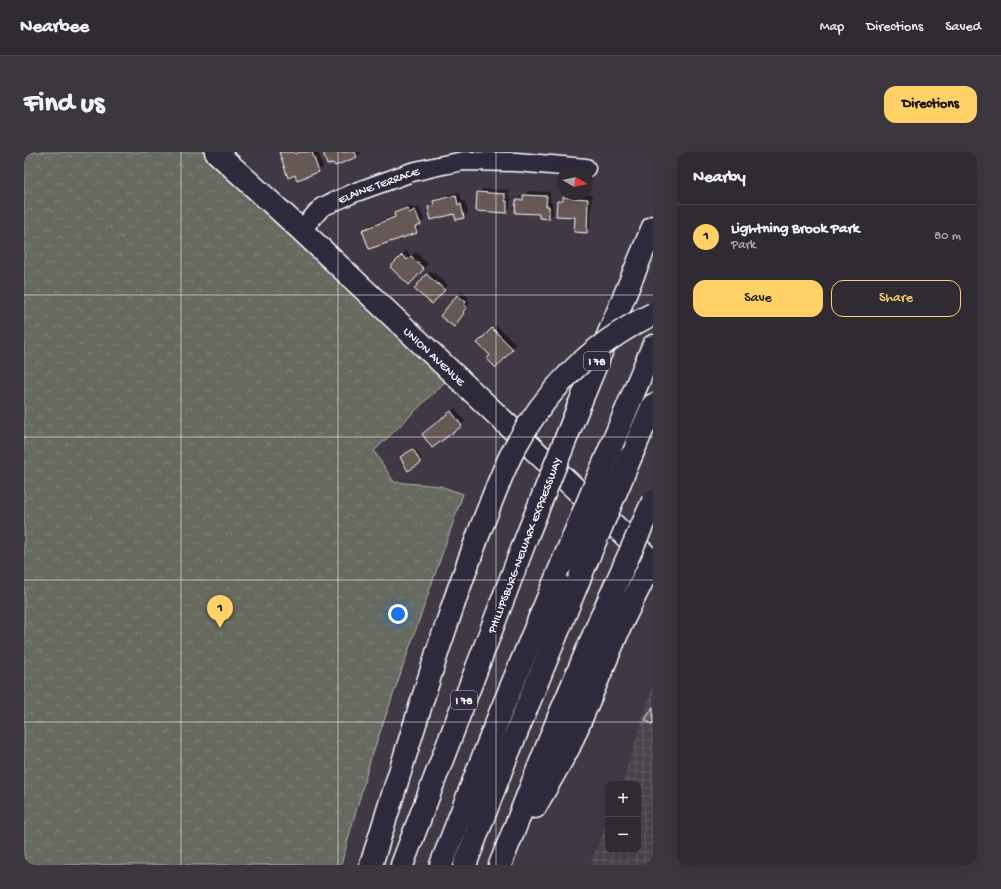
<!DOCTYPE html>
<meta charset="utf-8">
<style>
:root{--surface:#302a33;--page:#3c363f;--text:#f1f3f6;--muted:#a8a7ac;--line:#4b464e;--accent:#ffd166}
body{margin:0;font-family:"Gochi Hand",sans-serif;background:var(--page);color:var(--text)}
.controls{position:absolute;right:12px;bottom:12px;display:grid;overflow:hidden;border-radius:8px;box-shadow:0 4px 16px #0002}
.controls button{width:36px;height:36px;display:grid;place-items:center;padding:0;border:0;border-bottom:1px solid var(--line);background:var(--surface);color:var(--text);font:20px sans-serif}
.compass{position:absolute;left:533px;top:12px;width:36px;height:36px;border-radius:50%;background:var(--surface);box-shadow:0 4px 16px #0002;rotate:99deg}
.you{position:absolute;left:374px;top:462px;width:14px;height:14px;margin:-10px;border:3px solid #fff;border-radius:50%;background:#1a73e8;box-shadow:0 0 0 6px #1a73e833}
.badge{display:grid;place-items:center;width:26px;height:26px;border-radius:50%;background:var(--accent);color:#111;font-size:13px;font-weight:700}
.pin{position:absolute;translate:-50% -33px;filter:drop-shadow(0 1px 2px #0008)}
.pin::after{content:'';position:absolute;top:21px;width:14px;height:12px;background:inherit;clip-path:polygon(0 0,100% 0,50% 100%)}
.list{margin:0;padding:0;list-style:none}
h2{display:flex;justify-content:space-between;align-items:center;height:52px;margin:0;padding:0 16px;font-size:17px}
h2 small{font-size:13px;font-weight:400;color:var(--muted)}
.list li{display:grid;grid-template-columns:26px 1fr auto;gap:12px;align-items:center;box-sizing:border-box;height:64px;padding:0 16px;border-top:1px solid var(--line)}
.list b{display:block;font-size:15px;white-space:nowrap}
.list p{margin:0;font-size:13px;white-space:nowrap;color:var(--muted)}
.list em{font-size:13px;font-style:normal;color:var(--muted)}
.actions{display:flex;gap:8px;padding:12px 16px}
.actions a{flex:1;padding:9px 0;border:1px solid var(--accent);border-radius:12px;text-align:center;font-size:14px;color:var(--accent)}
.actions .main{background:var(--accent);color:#111}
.map{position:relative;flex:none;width:629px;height:713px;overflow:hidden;border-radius:12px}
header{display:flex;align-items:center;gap:24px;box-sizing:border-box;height:56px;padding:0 20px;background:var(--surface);border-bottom:1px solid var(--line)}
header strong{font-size:19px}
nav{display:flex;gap:22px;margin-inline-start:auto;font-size:14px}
.intro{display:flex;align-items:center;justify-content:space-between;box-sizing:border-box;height:96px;padding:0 24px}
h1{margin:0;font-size:28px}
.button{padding:10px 18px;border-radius:12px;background:var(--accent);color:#111;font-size:14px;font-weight:700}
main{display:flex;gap:24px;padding:0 24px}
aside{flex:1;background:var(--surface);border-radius:12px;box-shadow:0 4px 16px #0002}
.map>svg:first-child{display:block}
.industrial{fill:url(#industrial-grid)}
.forest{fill:url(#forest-crowns);stroke:#b2b5ae}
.shadow{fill:#0007}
.building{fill:#665854;stroke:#fff}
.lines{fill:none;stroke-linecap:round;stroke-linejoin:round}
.street-casing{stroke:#fff;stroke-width:21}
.secondary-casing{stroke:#fff;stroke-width:25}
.highway-casing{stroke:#fff;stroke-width:25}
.street{stroke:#2f2a3d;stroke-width:18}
.secondary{stroke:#2f2a3d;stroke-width:22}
.highway{stroke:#2f2a3d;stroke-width:22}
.highway-bridge-casing{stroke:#fff;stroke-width:25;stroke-linecap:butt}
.highway-bridge{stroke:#2f2a3d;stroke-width:22}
.grid{fill:none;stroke:#fff;stroke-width:1;stroke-opacity:0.55}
.labels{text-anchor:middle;stroke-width:3.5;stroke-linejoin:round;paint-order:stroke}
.shield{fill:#2f2a3d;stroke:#c1bfc5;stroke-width:1}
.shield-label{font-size:11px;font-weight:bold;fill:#fff}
.street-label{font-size:12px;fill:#fff;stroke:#2f2a3d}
</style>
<header>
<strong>Nearbee</strong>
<nav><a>Map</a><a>Directions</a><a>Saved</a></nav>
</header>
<div class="intro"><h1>Find us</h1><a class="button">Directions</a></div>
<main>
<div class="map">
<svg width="629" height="713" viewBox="0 0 629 713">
<defs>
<pattern id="industrial-grid" width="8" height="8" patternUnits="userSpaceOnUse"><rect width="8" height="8" fill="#4b4249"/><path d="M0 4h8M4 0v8" fill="none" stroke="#665e64"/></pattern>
<pattern id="forest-crowns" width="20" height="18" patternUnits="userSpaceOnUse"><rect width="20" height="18" fill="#666b5e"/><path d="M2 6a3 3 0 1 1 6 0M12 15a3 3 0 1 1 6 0" fill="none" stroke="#7d8176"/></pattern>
</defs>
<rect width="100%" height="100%" fill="#403844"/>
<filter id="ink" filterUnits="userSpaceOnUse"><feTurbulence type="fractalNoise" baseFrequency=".025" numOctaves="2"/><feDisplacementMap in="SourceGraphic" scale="8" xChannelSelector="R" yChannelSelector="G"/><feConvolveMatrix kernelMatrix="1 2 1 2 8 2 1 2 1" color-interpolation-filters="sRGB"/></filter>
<g filter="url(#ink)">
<!-- industrial -->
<path class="industrial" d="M629 534V713H566L584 667V698H614V632H598Z"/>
<!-- forest -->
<path class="forest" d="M0 0H192L429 222 350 299 370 330 416 334 439 342 346 609 317 713H0Z"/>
<!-- shadow -->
<path class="shadow" d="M256 0H294L299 15 295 19 274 27Z
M300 0H337V1L333 5Z
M459 37 485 38 484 45 487 46 486 55 482 60 454 41Z
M504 39 526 40V50L528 51 529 61 525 66 492 48 497 44H500Z
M436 40 438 49H441L444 61 440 65 432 67 431 61 405 55 411 51 410 49 414 45Z
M544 42 568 43 566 76 562 80 552 64 534 49Z
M387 53 389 57 395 55 400 68 395 72 396 76 392 80 339 78 344 74 371 63V62L375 58Z
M382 99 387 104 392 100 404 112 385 132 367 115Z
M407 119 424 133 412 147 391 137Z
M437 139 445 145 443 148 446 150 442 155 444 156 434 170 433 143Z
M472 173 492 192 472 214 468 203 455 191Z
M431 256 441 269 437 273 399 282Z
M391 296 398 308 384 317 379 304Z"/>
<!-- building -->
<path class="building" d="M255 0H270L271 2 276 0H288L295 20 273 28 271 23 264 26Z
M299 0H331L333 5 311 14 309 11 303 13Z
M453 40 481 42V49H483V61L452 59Z
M432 43 434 53 437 52 440 66 432 68 430 62 407 68 404 55 410 54 409 49Z
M499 43 523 44 522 54H525V67L515 66V62L491 61 492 48H499Z
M539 45 564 47 563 81 550 80 551 65 532 64 533 49H539Z
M383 56 385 61 391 58 397 73 391 75 393 81 345 97 338 78 371 65 370 61Z
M378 103 383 108 387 104 400 117 385 133 366 115Z
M402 122 421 138 408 152 390 137Z
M433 143 442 150 440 153 443 155 439 160 440 161 430 175 416 164Z
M468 176 489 197 472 216 463 207 466 203 453 191Z
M427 259 438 274 408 296 398 282Z
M389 297 397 311 384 319 376 305Z
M629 555V573L621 568Z"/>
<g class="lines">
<defs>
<g id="street">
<path id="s1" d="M277 78 298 55 332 40 388 20 414 14 440 9 492 10 562 16"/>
</g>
<g id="secondary">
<path id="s2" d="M192 0 277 78 629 410"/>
</g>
<path id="highway" d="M556 251 629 75
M591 285 629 194
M607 304 629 253
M511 655 545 595 598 470
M347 713 413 501
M378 713 503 384
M417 713 475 564 538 412
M441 713 478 616 554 430
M476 713 534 567 579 461"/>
</defs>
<!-- street casing -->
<use href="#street" class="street-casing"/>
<!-- secondary casing -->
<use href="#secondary" class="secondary-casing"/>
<!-- highway casing -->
<use href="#highway" class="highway-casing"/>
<!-- street -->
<use href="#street" class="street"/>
<!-- secondary -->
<use href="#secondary" class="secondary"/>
<!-- highway -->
<use href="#highway" class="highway"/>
<defs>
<path id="highway-bridge" d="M503 384 556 251
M538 412 591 285
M554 430 607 304
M579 461 629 349
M598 470 629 407
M413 501C426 461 440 421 455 381 465 356 474 330 486 305 517 243 566 192 629 162"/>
</defs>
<!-- highway-bridge casing -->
<use href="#highway-bridge" class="highway-bridge-casing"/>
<!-- highway-bridge -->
<use href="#highway-bridge" class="highway-bridge"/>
</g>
</g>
<!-- grid -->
<path class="grid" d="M157 0V713M314 0V713M472 0V713M0 143H629M0 285H629M0 428H629M0 570H629"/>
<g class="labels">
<!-- shield labels -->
<g class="shield">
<rect x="560" y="200" width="26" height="18" rx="3"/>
<rect x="427" y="539" width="26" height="18" rx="3"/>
</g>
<g class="shield-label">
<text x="573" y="213">I 78</text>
<text x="440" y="552">I 78</text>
</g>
<!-- street labels -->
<g class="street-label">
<text dy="4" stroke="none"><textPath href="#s1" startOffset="92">ELAINE TERRACE</textPath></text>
<text dy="4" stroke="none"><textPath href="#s2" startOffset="299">UNION AVENUE</textPath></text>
<text transform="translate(500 393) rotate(-69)" y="4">PHILLIPSBURG-NEWARK EXPRESSWAY</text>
</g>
</g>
</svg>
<div class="controls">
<button>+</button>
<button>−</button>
</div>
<svg class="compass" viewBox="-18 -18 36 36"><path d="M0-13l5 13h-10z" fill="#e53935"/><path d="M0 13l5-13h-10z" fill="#a8a7ac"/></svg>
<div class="you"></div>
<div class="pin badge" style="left:196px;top:476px">1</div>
</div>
<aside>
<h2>Nearby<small></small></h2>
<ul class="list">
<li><span class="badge">1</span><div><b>Lightning Brook Park</b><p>Park</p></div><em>80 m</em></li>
</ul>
<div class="actions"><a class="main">Save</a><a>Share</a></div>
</aside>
</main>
